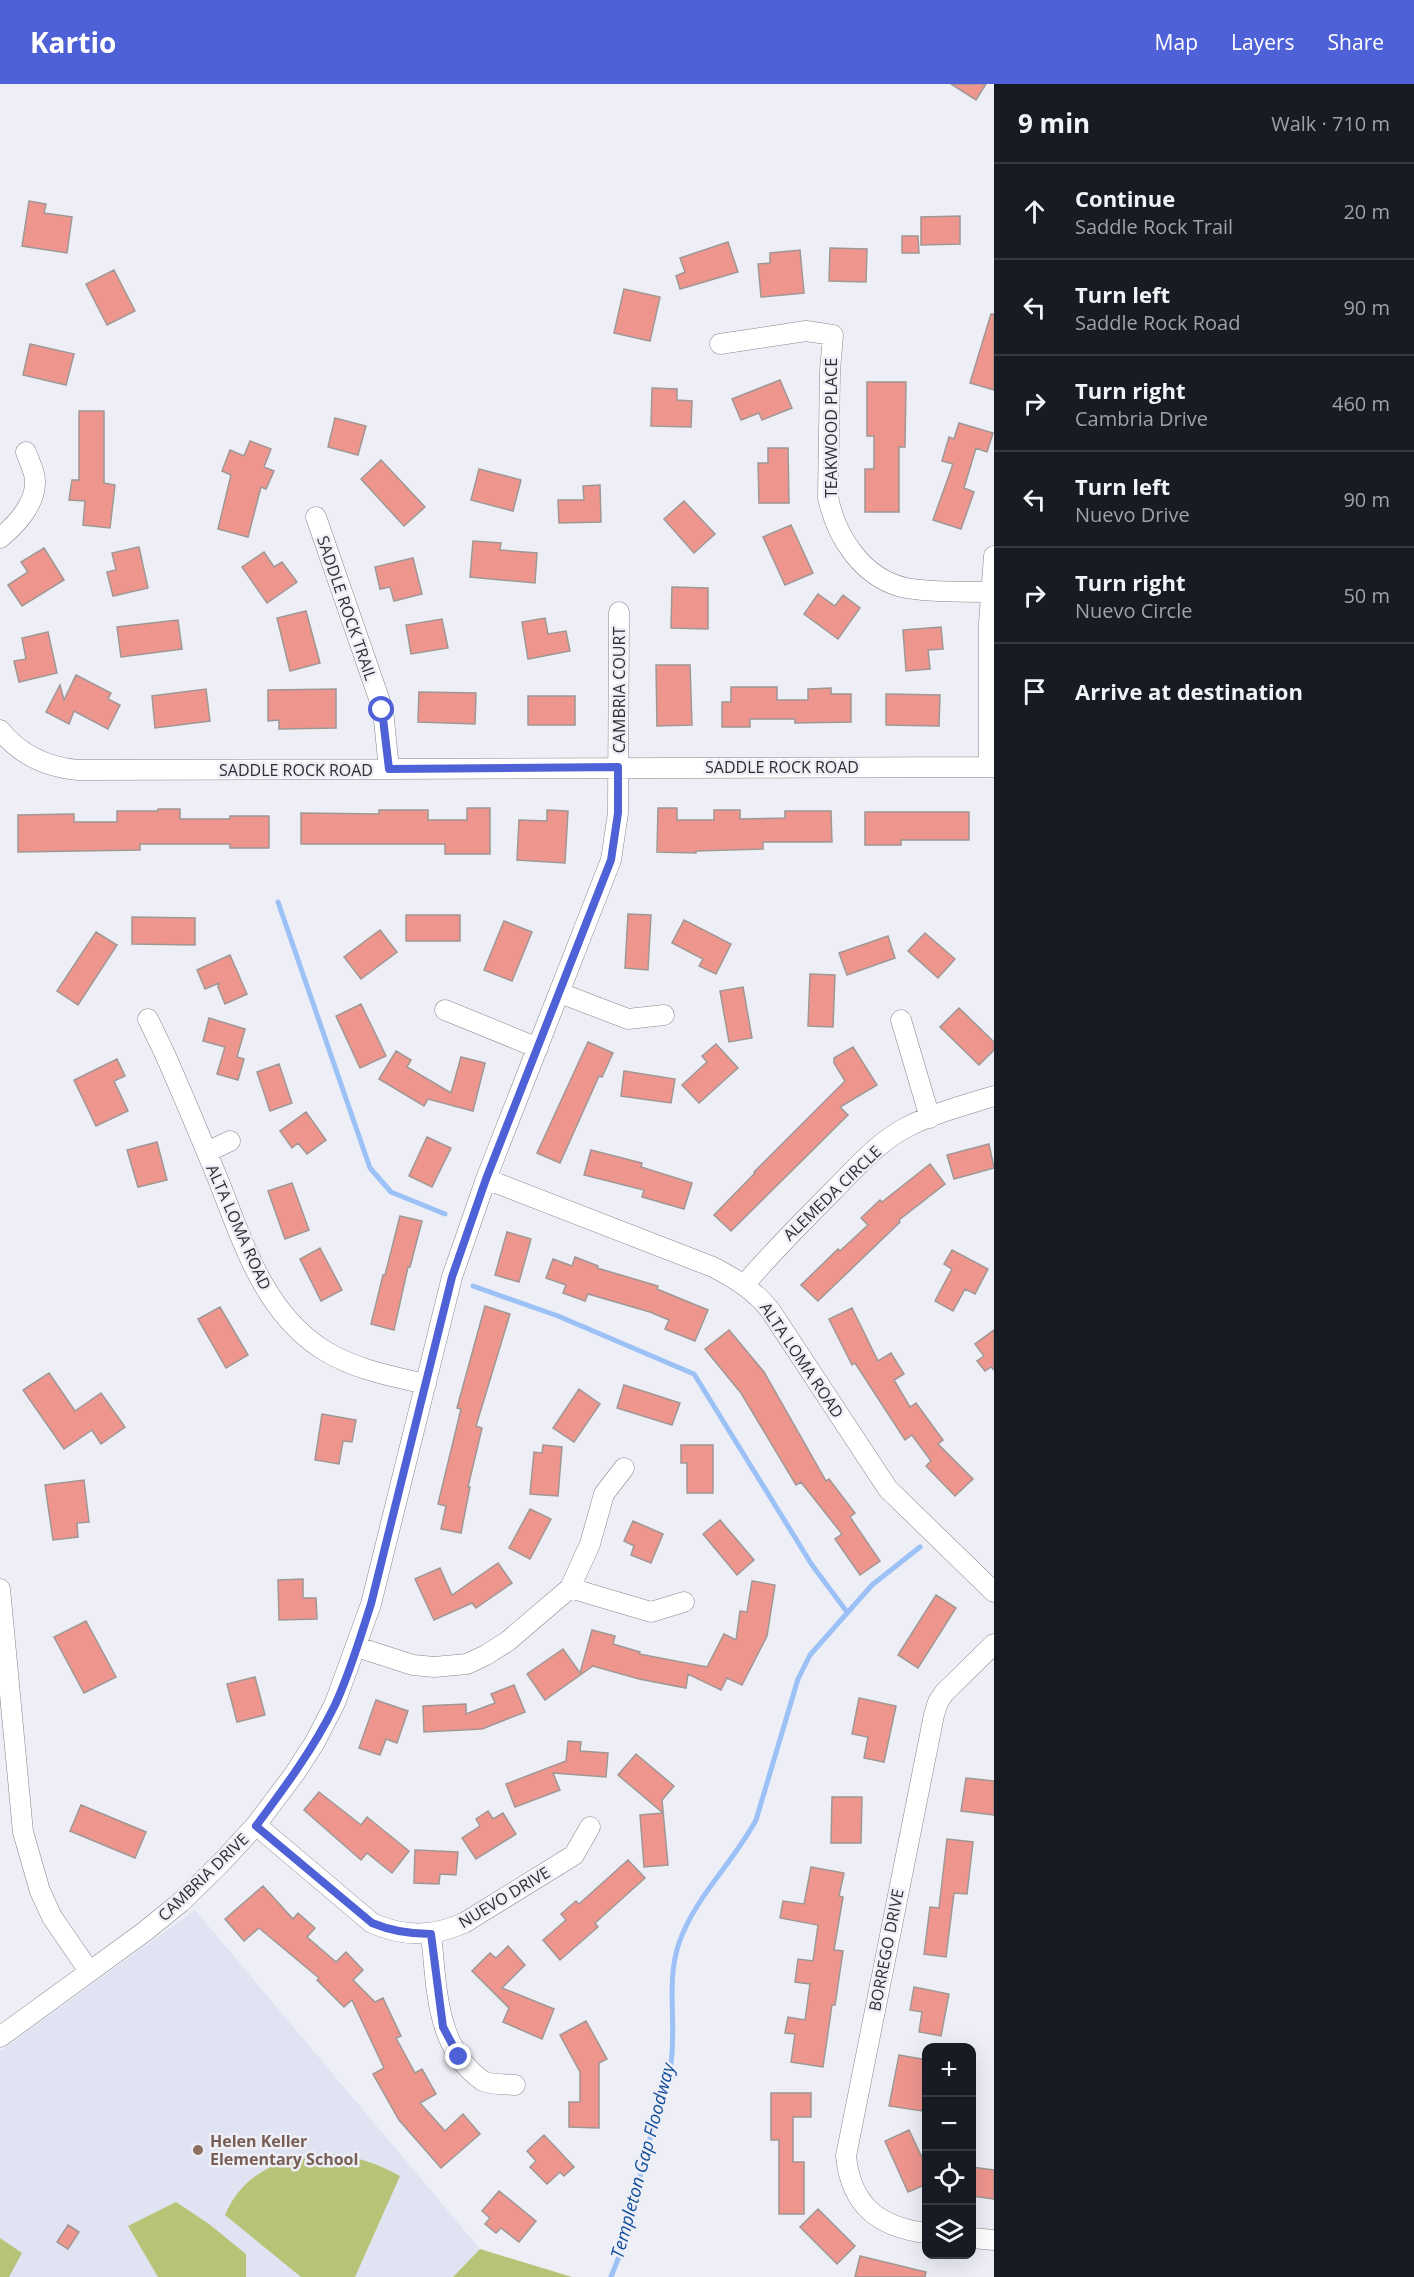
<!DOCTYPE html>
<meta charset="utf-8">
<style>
:root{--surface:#171b24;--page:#20242c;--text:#f1f3f6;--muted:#9ea1a6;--line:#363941;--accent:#4f61d7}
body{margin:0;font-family:"Open Sans",sans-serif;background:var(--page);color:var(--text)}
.controls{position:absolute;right:18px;bottom:18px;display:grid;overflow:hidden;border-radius:12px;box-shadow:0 6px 24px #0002}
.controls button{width:54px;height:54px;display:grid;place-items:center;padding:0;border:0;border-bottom:2px solid var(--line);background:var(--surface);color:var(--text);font:30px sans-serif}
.stop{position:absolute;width:18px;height:18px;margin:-14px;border:4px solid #4f61d7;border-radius:50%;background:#fff}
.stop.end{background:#4f61d7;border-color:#fff;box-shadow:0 2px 6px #0008}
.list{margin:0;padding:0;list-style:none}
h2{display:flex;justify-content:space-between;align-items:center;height:78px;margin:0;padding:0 24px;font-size:26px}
h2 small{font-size:20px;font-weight:400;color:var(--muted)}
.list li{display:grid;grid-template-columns:39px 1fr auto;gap:18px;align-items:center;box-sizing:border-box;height:96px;padding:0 24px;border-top:2px solid var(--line)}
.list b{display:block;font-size:22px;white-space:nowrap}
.list p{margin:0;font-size:20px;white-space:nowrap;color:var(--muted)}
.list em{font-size:20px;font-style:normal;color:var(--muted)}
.icon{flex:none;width:33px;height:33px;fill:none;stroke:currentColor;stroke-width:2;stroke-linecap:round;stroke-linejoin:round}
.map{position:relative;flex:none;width:994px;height:2193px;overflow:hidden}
header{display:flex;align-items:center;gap:36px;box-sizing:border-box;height:84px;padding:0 30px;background:var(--accent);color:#fff}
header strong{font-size:28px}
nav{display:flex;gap:33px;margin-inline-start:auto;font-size:21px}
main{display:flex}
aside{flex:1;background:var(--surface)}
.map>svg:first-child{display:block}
.built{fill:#e0e3f2}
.green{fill:#b7c376}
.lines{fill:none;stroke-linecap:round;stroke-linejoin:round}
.stream{stroke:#9bc1f6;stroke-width:5}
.building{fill:#ee968e;stroke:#a09795;stroke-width:1.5}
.minor-casing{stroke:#85868e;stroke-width:21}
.minor{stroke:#fff;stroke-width:20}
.route{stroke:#4f61d7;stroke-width:8}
.education-dot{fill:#8d6e63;stroke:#edeef6;stroke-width:2}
.labels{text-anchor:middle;stroke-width:5;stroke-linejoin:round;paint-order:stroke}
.street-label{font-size:16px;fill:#2e2f32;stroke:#edeef6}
.education-label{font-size:16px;font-weight:bold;fill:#785e54;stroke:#edeef6;text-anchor:start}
.water-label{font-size:18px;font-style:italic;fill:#0f4c98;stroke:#edeef6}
</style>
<header>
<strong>Kartio</strong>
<nav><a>Map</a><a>Layers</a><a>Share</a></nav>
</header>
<main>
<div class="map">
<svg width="994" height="2193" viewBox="0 0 994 2193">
<rect width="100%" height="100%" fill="#edeef6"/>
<!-- built -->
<path class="built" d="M195 1826 480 2165 453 2193H0V1967Z"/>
<!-- green -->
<path class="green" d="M335 2070C360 2074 378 2080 400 2092L355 2193H301L225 2131C245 2084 288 2072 335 2070Z
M176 2118 209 2140 246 2170V2193H158L128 2142Z
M0 2154 22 2169 9 2193H0Z
M480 2165 572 2193H453Z"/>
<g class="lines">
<!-- stream -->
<path class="stream" d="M278 818 370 1084 391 1108 445 1130
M473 1202 558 1232 694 1290 812 1481 847 1528
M611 2193 620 2170C632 2123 644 2076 657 2029 661 2015 668 2000 670 1986 678 1943 665 1900 679 1859 695 1813 733 1779 756 1736L798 1595 810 1571 872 1501 920 1463"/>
</g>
<!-- building -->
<path class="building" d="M951 0H986L976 16Z
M29 117 46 120 44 129 72 133 67 169 22 162Z
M960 132V160L921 161V133Z
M902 152H918L919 169H902Z
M728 158 738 188 680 205 676 192 685 188 680 174Z
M830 164 867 165 866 198 829 197Z
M800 166 804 209 761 213 758 180 770 179V169Z
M114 186 135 227 107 241 86 200Z
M624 205 660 213 650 257 614 249Z
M991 230H994V306L970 299Z
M30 260 74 270 66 301 23 291Z
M780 296 792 324 762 336 759 329 741 336 732 315Z
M867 298H906L905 363H899V428H865V385H874V352H867Z
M652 304 677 305V316L692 317 691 343 651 342Z
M79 327H104V399L115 401 110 444 83 441 85 417 69 416 72 396H79Z
M335 334 366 342 358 371 328 363Z
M959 339 993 349 987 368 976 364 964 404 974 408 961 445 933 436 953 380 942 377 949 353 954 355Z
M250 357 271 365 264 383 274 387 266 405 261 403 248 453 218 445 231 391 222 387 230 366 244 372Z
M768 364H788L789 419H759L758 379H768Z
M381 376 425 423 404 442 361 395Z
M479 385 521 396 513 427 471 416Z
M600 401 601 438 559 439 558 416H584L583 402Z
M684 417 715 450 694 469 664 435Z
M791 441 813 489 785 501 763 453Z
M473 457 501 459 500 466 537 469 535 499 470 493Z
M139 463 148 504 113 512 107 488 116 486 112 469Z
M44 464 64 496 22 522 8 501 28 488 21 478Z
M264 468 274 483 282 478 297 498 267 519 242 483Z
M413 474 422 510 394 517 390 503 380 505 375 483Z
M672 503 708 504V545L671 544Z
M818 510 835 522 843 511 860 524 838 555 804 530Z
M306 527 320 579 290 587 277 534Z
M545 534 548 550 566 547 570 567 528 575 522 538Z
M442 535 448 564 411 570 406 541Z
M178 536 182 565 121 573 117 543Z
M941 543 943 565 928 566 930 585 906 587 903 546Z
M48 548 57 589 19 598 14 577 26 575 22 554Z
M656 581H690L692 641 657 642Z
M76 591 111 609 108 615 120 621 108 645 74 627 69 640 46 628 60 601 64 616Z
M731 603H777V616H808V605L831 604V610H851V638L795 639V635H750V643H722V618H731Z
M206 605 210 637 155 644 152 612Z
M336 605V644L279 645V636L268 637V606Z
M419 608 476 609 475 640 418 638Z
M886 610 940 611 939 642 886 641Z
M528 612H575V641H528Z
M467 724H490V770H445V760H301V729L379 730V726H428V736H467Z
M658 724H677V736H714V726H740V735L785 734V727H831L832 758H763V765L696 767V769L657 768Z
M158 725H180V735H230V732H269V764H230V760H140V766L18 768V731L74 730V738H117V727H158Z
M547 726 568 727 565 779 517 776 519 736 547 737Z
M865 728H969V756H901V761H865Z
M628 830 651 831 648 886 625 884Z
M406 831H460V857H406Z
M132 833 195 834V861L132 860Z
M684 836 731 860 716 890 699 882 703 875 672 859Z
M504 837 532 848 512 897 484 886Z
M380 846 397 868 361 895 344 873Z
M96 848 117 861 78 921 57 907Z
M925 849 955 875 938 894 908 867Z
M888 852 895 874 847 891 839 869Z
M230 871 247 910 225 920 218 903 219 899 205 905 197 886Z
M810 890 835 891 833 943 808 942Z
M743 903 752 954 729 958 720 907Z
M361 920 386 972 360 984 336 932Z
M959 924 994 958V966L979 981 940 943Z
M209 934 245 945 237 973 244 975 238 996 217 990 225 963 203 957Z
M588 958 613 969 602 993 599 992 560 1079 537 1069Z
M716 960 738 984 699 1019 682 1001 707 978 702 972Z
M853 963 877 1001 840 1023 848 1031 731 1147 714 1131 755 1089 754 1088 845 997 834 979V974Z
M396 967 411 976 407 983 451 1009 461 973 485 979 473 1027 428 1015 424 1022 379 995Z
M117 975 125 992 114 997 128 1027 96 1042 74 996Z
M279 980 292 1019 270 1027 257 988Z
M624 987 675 995 671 1019 621 1012Z
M306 1028 326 1056 307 1070 298 1059 292 1064 280 1047Z
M427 1053 451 1064 432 1103 409 1092Z
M157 1058 167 1096 138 1103 127 1066Z
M989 1060 994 1084 954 1095 947 1071Z
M591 1066 642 1079 641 1083 692 1099 684 1125 642 1113 644 1106 584 1091Z
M930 1080 945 1100 899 1136 900 1138 818 1217 801 1201 838 1165 840 1167 868 1141 861 1134 880 1116 882 1118Z
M292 1099 309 1146 285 1155 268 1107Z
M400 1132 422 1137 410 1183H408L394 1246 371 1240 383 1191H385Z
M507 1148 531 1155 519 1198 495 1191Z
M320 1164 342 1206 321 1217 300 1175Z
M952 1166 988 1185 975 1210 965 1205 953 1227 935 1217 952 1185 944 1180Z
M575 1173 598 1182 597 1184 658 1202 657 1205 708 1226 695 1257 665 1245 669 1236 650 1228 588 1210 585 1217 563 1209 566 1201 546 1194 553 1175 572 1182Z
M485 1222 510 1230 476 1342 482 1344 468 1403H470L461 1449 441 1445 446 1422 438 1420 461 1325 457 1324Z
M220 1223 248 1271 226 1284 198 1235Z
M852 1224 878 1277 891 1269 904 1290 894 1296 910 1323 916 1319 943 1356 938 1360 973 1395 955 1412 926 1382 931 1377 912 1351 905 1356 855 1279 852 1281 829 1235Z
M729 1246 764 1288 826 1397 829 1395 855 1429 850 1433 880 1477 860 1491 835 1455 842 1450 801 1398 796 1401 741 1309 705 1265Z
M994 1246V1286L991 1283 985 1287 977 1277 984 1272 975 1260Z
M49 1289 75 1327 101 1309 125 1343 101 1360 92 1346 64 1365 23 1306Z
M624 1301 680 1319 672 1341 617 1324Z
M579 1305 600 1320 574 1358 553 1344Z
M322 1330 356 1336 352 1358 343 1357 339 1380 315 1376Z
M543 1361 562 1363 558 1412 530 1410 534 1368 542 1369Z
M681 1361H713V1409H687V1379H681Z
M84 1396 89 1438 77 1439 78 1453 53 1456 45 1401Z
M530 1425 551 1435 530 1475 509 1464Z
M720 1436 754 1476 737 1491 703 1450Z
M633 1437 663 1450 651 1479 631 1471 634 1462 624 1457Z
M498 1479 512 1499 476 1524 472 1519 434 1536 415 1495 440 1484 452 1511Z
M303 1495V1514H316L317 1535 279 1536 278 1496Z
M752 1497 775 1501 767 1552 742 1601 727 1594 721 1606 688 1590 686 1604 639 1595 593 1582 545 1616 527 1590 563 1565 580 1589 592 1546 615 1552 613 1560 640 1568 639 1570 707 1583 724 1550 736 1556 740 1527 747 1528Z
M936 1511 956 1524 918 1584 898 1571Z
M86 1537 116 1593 84 1609 54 1553Z
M255 1593 265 1631 237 1638 227 1600Z
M514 1601 525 1628 482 1645 424 1648 423 1622 466 1620V1630L495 1619 491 1610Z
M859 1614 896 1622 884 1678 864 1674 868 1653 852 1650Z
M376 1616 408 1627 397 1659 386 1655 380 1671 359 1664Z
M568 1657 581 1658 580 1667 608 1669 606 1693 553 1689 560 1706 515 1723 506 1700 566 1677Z
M636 1670 674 1702 662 1716 668 1781 644 1783 640 1731 663 1729 618 1691Z
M966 1694 994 1697V1731L961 1727Z
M319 1708 361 1741 367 1733 409 1767 392 1789 367 1769 361 1776 304 1726Z
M832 1713H862L861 1759H831Z
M81 1721 146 1748 135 1774 70 1747Z
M488 1727 493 1735 503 1729 516 1750 476 1775 462 1754 480 1742 476 1735Z
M947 1755 973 1758 967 1810 954 1809 946 1873 924 1870 930 1823 939 1824Z
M415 1766 458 1768 456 1791 440 1790 439 1800 414 1799Z
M628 1776 645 1794 595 1839 598 1843 560 1876 543 1856 566 1836 561 1830 576 1817 579 1820Z
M811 1783 844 1789 839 1812 843 1813 834 1866 843 1867 835 1921H832L823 1983 791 1978 795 1950 785 1949 788 1933 805 1936 810 1900 795 1898 798 1875 813 1877 818 1841 780 1834 783 1817 804 1820Z
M263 1802 293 1835 298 1829 315 1844 307 1853 336 1878 346 1868 363 1886 353 1896 375 1918 383 1914 401 1952 396 1954 415 1989 422 1985 436 2010 420 2019 445 2047 463 2030 480 2050 441 2084 399 2036 373 1990 384 1984 352 1916 344 1923 317 1896 319 1894 259 1844 244 1857 225 1835Z
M508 1862 525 1881 502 1904 554 1925 542 1955 503 1938 509 1924 472 1887 490 1869 496 1874Z
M914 1903 949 1910 941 1952 919 1948 922 1928 910 1926Z
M586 1937 607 1975 599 1979V2044L569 2043V2018H580V1988L560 1951Z
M899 1971 927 1976V2001L922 2027 889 2022Z
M771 2009H811V2033H793V2078H804V2130H779V2056H771Z
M909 2046 927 2084V2100L908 2108 885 2057Z
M544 2051 574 2083 564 2092 560 2088 547 2100 530 2083 536 2077 527 2067Z
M972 2083 994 2086V2115L972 2112Z
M499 2107 536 2137 519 2158 501 2144 496 2149 485 2140 490 2134 482 2127Z
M818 2125 855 2162 837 2180 800 2143Z
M68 2141 79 2148 68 2165 57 2158Z
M860 2172 926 2188 925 2193H855Z"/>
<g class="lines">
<defs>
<path id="minor" d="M720 260 806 247 833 251 830 287 828 413C836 453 863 495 906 504 933 509 962 507 990 508
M316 433 383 626 389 685
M0 454C15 442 35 421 35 399 36 390 29 377 26 368
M0 646C20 671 46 683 78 686L994 683
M989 683V539L994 472
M560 909 628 935 664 931
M445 926 538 964
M148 935 163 966C181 1006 198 1047 215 1088 241 1151 261 1226 322 1265 353 1285 390 1292 426 1300
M901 936 930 1034
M207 1068 230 1057
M486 1095 713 1183C736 1195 754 1206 770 1226L888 1405 994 1508
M745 1200C773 1167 803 1137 834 1106 857 1083 878 1058 907 1043 934 1029 965 1021 994 1012
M570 1504 651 1528 684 1518
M0 1505 23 1748 40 1807 52 1833 89 1887
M357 1563 413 1581 434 1583 467 1580 486 1571 508 1557 570 1504 590 1460 604 1410 624 1384
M256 1741 372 1839C404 1853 432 1853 464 1839L574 1771 590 1743
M431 1850C437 1902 435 1964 483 1997 490 2001 506 2000 515 2001
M0 1953 144 1848 181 1818 220 1780 256 1741 295 1689 315 1658 335 1619 371 1520 452 1193 486 1095 611 776 618 729 619 528
M926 2149C879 2143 851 2122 846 2072L934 1631 938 1618 944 1609 994 1560
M972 2154 994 2156"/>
</defs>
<!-- minor casing -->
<use href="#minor" class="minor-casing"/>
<!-- minor -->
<use href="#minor" class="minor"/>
</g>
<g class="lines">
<!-- route -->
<path class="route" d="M382 626 389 685 618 683V729L611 776 486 1095 452 1193 371 1520C360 1554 350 1589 335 1621 314 1664 285 1703 256 1742L372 1839C391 1847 410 1850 431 1850L443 1943 459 1973"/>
</g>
<!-- markers -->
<circle class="education-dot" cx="198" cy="2066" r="6"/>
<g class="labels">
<!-- street labels -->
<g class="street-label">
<text transform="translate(831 344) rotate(-90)" y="6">TEAKWOOD PLACE</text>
<text transform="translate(347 524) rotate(71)" y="6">SADDLE ROCK TRAIL</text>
<text transform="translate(619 606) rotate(-90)" y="6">CAMBRIA COURT</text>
<text x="782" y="689">SADDLE ROCK ROAD</text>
<text x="296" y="692">SADDLE ROCK ROAD</text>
<text transform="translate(832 1109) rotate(-44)" y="6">ALEMEDA CIRCLE</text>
<text transform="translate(239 1143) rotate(66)" y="6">ALTA LOMA ROAD</text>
<text transform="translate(802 1276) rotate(56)" y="6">ALTA LOMA ROAD</text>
<text transform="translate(203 1793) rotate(-44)" y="6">CAMBRIA DRIVE</text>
<text transform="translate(504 1813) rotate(-31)" y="6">NUEVO DRIVE</text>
<text transform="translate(886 1866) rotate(-79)" y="6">BORREGO DRIVE</text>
</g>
<!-- education labels -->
<g class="education-label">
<text x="210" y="2063">Helen Keller<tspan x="210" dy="18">Elementary School</tspan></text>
</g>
<!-- water labels -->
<g class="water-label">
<text transform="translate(643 2077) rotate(-75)" y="6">Templeton Gap Floodway</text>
</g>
</g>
</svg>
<div class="controls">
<button>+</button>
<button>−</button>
<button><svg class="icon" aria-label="locate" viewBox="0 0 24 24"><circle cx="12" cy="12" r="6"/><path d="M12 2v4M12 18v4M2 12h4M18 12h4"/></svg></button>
<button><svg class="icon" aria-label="layers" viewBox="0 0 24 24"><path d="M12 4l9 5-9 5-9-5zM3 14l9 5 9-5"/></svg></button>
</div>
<div class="stop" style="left:382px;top:626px"></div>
<div class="stop end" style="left:459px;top:1973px"></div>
</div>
<aside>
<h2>9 min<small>Walk · 710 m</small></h2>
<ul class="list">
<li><svg class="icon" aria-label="ahead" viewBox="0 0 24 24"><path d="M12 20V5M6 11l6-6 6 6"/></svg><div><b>Continue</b><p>Saddle Rock Trail</p></div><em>20 m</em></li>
<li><svg class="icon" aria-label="left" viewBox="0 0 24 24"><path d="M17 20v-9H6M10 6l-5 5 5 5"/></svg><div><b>Turn left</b><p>Saddle Rock Road</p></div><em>90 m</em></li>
<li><svg class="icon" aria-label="right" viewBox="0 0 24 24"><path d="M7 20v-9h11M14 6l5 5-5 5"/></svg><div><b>Turn right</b><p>Cambria Drive</p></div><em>460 m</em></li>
<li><svg class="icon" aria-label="left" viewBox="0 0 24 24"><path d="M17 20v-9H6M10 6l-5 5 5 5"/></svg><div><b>Turn left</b><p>Nuevo Drive</p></div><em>90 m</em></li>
<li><svg class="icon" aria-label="right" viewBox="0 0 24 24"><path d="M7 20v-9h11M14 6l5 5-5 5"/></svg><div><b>Turn right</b><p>Nuevo Circle</p></div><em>50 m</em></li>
<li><svg class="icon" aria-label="arrive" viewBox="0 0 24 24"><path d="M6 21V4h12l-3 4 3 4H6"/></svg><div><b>Arrive at destination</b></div></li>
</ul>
</aside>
</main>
